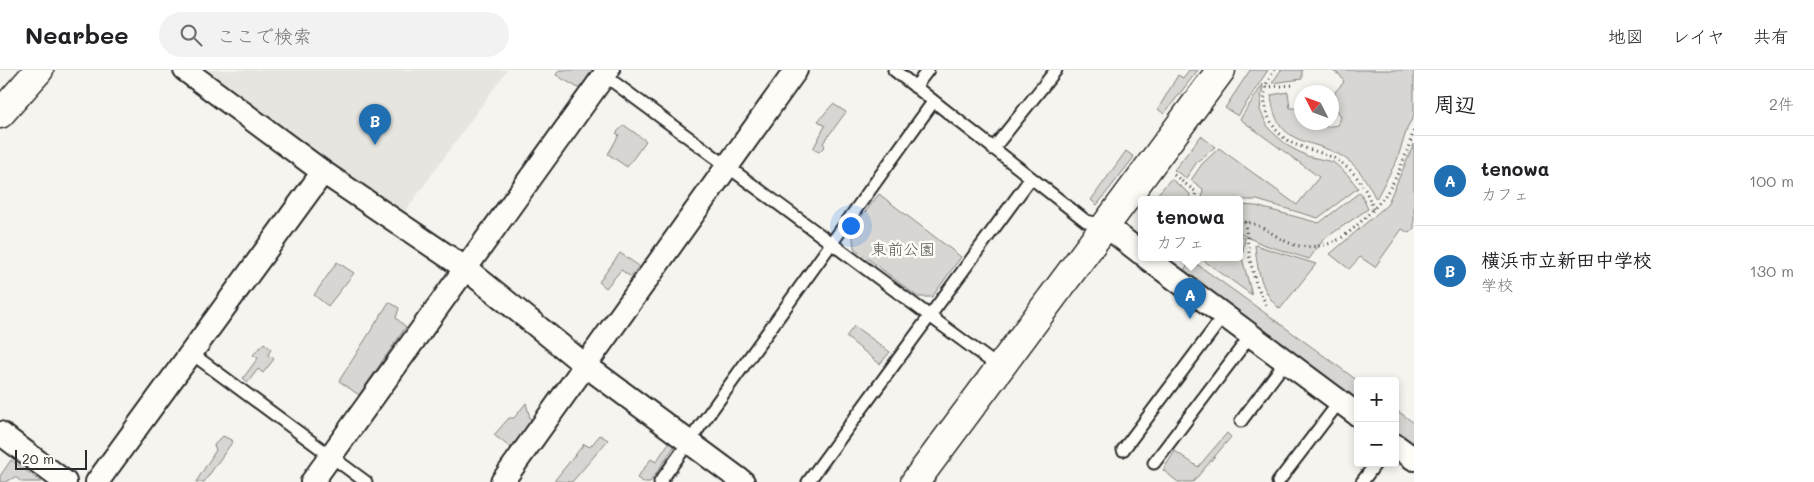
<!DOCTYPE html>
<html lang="ja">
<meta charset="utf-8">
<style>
:root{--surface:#fff;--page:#f2f2f2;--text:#202124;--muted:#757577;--line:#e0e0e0;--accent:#1f6fb2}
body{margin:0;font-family:Mali,"Klee One",sans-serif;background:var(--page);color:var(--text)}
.controls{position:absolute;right:15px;bottom:15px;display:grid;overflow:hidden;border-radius:5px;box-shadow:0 2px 8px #0003}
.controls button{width:45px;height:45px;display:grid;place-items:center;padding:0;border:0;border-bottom:1px solid var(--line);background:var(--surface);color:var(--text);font:25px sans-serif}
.compass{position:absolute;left:1294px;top:15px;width:45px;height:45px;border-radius:50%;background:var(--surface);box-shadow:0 2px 8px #0003;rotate:312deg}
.scale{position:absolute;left:15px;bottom:12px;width:72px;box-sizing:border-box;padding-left:5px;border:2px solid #2b2b2b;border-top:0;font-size:14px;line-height:18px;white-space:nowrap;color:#2b2b2b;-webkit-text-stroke:4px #fdfcf7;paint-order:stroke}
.you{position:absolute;left:850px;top:155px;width:18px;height:18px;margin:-12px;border:4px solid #fff;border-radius:50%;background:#1a73e8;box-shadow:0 0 0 8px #1a73e833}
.badge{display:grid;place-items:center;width:32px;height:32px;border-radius:50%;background:var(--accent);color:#fff;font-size:16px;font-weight:700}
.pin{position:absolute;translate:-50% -41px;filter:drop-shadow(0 1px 2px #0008)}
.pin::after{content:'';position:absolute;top:26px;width:18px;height:15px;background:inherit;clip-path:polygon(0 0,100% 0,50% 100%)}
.popup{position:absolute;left:1138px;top:126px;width:105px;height:65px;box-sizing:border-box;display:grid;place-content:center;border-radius:5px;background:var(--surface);filter:drop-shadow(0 1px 4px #0005);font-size:16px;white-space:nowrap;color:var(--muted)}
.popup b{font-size:19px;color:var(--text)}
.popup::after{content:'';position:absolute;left:50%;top:100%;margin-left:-10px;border:10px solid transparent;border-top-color:var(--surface)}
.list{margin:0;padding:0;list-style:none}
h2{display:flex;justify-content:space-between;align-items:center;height:65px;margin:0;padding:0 20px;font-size:21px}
h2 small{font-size:16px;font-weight:400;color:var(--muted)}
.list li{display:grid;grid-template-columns:32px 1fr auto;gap:15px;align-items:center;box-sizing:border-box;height:90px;padding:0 20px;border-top:1px solid var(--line)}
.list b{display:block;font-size:19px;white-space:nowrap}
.list p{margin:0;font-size:16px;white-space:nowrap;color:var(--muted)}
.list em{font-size:16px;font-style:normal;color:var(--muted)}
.icon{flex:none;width:28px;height:28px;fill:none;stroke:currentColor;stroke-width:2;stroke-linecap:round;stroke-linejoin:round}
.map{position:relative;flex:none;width:1414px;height:412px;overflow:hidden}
header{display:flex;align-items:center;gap:30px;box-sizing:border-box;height:70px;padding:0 25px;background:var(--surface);border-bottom:1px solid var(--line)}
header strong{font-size:24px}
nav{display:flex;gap:28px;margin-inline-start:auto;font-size:18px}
.search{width:350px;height:45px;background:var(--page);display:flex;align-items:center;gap:12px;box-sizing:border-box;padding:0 18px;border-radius:28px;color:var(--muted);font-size:19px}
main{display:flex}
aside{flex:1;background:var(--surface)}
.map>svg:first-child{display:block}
.built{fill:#e6e5e0}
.green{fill:#d7d6d2;stroke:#81807e}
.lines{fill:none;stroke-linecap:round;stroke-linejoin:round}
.service-casing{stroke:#2b2b2b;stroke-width:15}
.minor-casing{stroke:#2b2b2b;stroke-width:26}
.tertiary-casing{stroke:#2b2b2b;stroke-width:31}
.path{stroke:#2b2b2b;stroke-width:3;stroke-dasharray:1 4;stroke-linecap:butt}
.service{stroke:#fdfcf7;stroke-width:11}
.minor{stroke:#fdfcf7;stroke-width:22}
.tertiary{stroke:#fdfcf7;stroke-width:28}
.labels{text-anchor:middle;stroke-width:5;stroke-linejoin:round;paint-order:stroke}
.park-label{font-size:16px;fill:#565655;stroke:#fdfcf7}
</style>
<header>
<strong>Nearbee</strong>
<div class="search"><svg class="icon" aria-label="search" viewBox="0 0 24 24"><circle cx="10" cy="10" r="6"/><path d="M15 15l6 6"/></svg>ここで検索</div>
<nav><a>地図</a><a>レイヤ</a><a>共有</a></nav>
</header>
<main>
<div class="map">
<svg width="1414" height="412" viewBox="0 0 1414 412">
<rect width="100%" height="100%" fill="#f5f4ef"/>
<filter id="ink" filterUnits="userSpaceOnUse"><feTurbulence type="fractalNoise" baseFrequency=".02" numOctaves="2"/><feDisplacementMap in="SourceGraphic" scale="10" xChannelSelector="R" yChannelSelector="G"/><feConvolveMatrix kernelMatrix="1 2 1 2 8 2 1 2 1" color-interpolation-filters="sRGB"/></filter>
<g filter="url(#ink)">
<!-- built -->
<path class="built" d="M196 0H507L399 150Z"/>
<!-- green -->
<path class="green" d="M559 0H594L580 19 556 5Z
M1189 0H1198L1164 44 1158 39 1178 5 1183 8Z
M1250 0H1268L1238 46 1225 38Z
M1281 0H1302V9L1272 13Z
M1331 0H1414V46L1408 56 1397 90 1376 129C1368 114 1361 99 1346 89 1313 66 1276 80 1271 25L1288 22 1290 38H1301L1302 52 1318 53 1325 57 1338 55 1341 47 1336 38 1335 22 1344 12 1340 5Z
M1263 14 1260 40 1269 59 1288 76 1307 86 1333 92 1348 105 1358 118 1318 148 1257 130H1202L1203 119 1191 110 1202 94 1219 78 1297 135 1319 107 1240 49Z
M833 34 846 42 823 73 825 76 819 82 813 79 825 56 818 51Z
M624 55 646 71 627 97 608 84 619 65 616 63Z
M1201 66 1215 77 1197 92 1186 108 1174 100Z
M1414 74V158L1409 163 1402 159 1375 197 1360 187 1349 199 1330 184 1387 135Z
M1126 81 1134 87 1097 135 1091 130Z
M1171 109 1190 124 1189 130H1158L1155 127Z
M1360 122 1368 139 1324 169 1309 189 1262 174 1239 163V135L1256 136 1319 153Z
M879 124 961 187 932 227H918L854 178 852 159Z
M1239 166 1245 168 1242 188 1252 225 1200 188H1239Z
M1255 175 1316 194 1280 239C1261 223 1257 198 1255 175Z
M620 183 639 196 631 207 621 200 606 218 599 212Z
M1191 190C1247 230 1303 270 1358 311V333L1184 200Z
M337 192 354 203 328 236 314 225Z
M389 232 399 238 396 248 406 257 359 325 339 311Z
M854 256 890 282 880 294 846 267Z
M264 273 271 279 268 285 274 289 263 303 258 299 248 312 243 308 258 288 253 285Z
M526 333 531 352 511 378 494 365 509 348H514Z
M1395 339 1414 353V376L1395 362Z
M1227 363 1231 367 1193 412H1178L1163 400 1175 381 1198 397Z
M600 365 608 370 572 412 554 411 584 374 590 377Z
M223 366 233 371 204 412H196L216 380 214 375Z
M670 371 676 374 650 412H643L637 408 651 389 656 392Z
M11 390 42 412H22L15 407 6 412H0V406Z"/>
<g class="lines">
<defs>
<path id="service" d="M894 0 1086 151 1105 155
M604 5 1000 298
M915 17 928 0
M993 79 1056 0
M191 283 366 412
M1241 351 1286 291
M1123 380 1225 244
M1154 393 1251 265
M660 412 933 32
M808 412 1031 108
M1278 412 1340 331
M1362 412 1376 393"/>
<path id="minor" d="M185 0 323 102 465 198 585 295 743 412
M1105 155 1141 183
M1147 188 1358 345
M0 363 65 412
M1395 375 1414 389
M97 412 323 102
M312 412 608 0
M502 412 796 0"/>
<path id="tertiary" d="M0 44 39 0
M915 412 1221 0"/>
</defs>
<!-- service casing -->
<use href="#service" class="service-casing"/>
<!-- minor casing -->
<use href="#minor" class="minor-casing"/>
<!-- tertiary casing -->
<use href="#tertiary" class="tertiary-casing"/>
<!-- path -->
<path class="path" d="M1275 0C1272 4 1269 9 1267 13 1259 36 1272 64 1294 74 1310 81 1330 83 1343 94 1361 108 1366 120 1374 141
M1266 17 1295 15
M1174 105 1196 122 1194 130
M1239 152C1260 150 1275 169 1295 175 1308 178 1323 177 1336 171 1349 165 1378 136 1386 124 1399 105 1407 82 1414 60
M1245 152 1250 190 1256 214 1268 238"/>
<!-- service -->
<use href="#service" class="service"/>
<!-- minor -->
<use href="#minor" class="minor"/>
<!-- tertiary -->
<use href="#tertiary" class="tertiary"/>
</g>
</g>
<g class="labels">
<!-- park labels -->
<g class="park-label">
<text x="903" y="185">東前公園</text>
</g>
</g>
</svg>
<div class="controls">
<button>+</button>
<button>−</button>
</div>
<svg class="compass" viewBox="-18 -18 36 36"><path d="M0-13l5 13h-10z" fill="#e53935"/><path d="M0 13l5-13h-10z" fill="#757577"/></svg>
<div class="scale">20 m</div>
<div class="you"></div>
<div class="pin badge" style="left:1190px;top:249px">A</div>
<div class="popup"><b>tenowa</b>カフェ</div>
<div class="pin badge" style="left:375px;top:75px">B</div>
</div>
<aside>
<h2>周辺<small>2件</small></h2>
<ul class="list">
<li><span class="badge">A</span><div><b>tenowa</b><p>カフェ</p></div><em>100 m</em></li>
<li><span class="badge">B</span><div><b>横浜市立新田中学校</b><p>学校</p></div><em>130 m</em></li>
</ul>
</aside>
</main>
